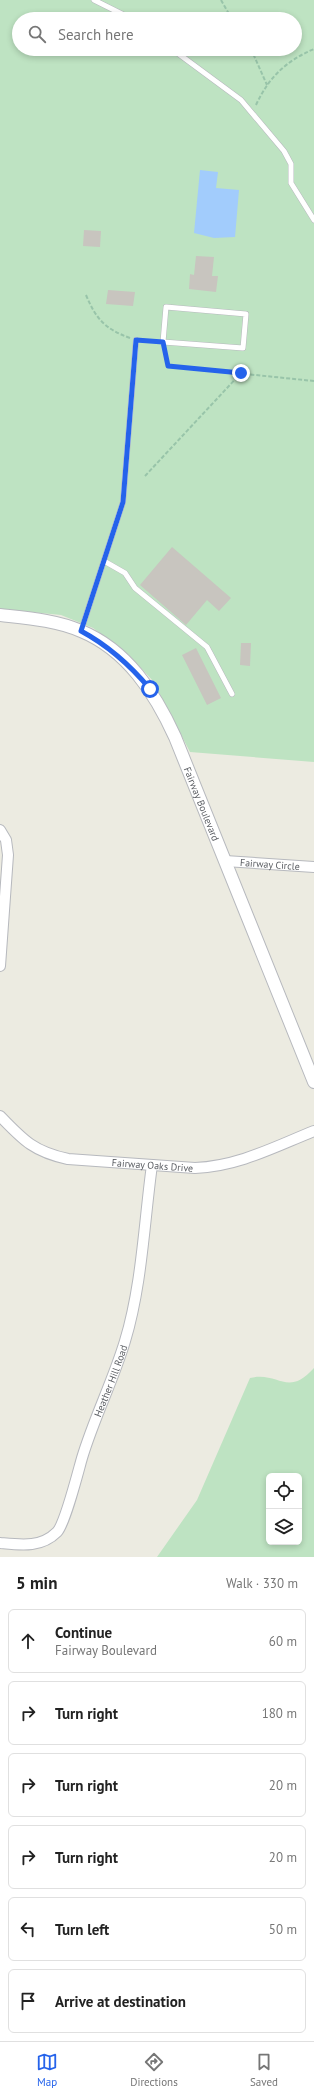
<!DOCTYPE html>
<meta charset="utf-8">
<style>
:root{--surface:#fff;--page:#f2f2f2;--text:#222;--muted:#767676;--line:#e0e0e0;--accent:#2563eb}
body{margin:0;font-family:"PT Sans",sans-serif;background:var(--page);color:var(--text)}
.controls{position:absolute;right:12px;bottom:12px;display:grid;overflow:hidden;border-radius:6px;box-shadow:0 2px 6px #0003}
.controls button{width:36px;height:36px;display:grid;place-items:center;padding:0;border:0;border-bottom:1px solid var(--line);background:var(--surface);color:var(--text);font:20px sans-serif}
.stop{position:absolute;width:12px;height:12px;margin:-9px;border:3px solid #2563eb;border-radius:50%;background:#fff}
.stop.end{background:#2563eb;border-color:#fff;box-shadow:0 1px 4px #0008}
.list{margin:0;padding:0;list-style:none}
h2{display:flex;justify-content:space-between;align-items:center;height:52px;margin:0;padding:0 16px;font-size:17px}
h2 small{font-size:13px;font-weight:400;color:var(--muted)}
.list li{display:grid;grid-template-columns:26px 1fr auto;gap:12px;align-items:center;box-sizing:border-box;height:64px;margin:0 8px 8px;padding:0 8px;border:1px solid var(--line);border-radius:6px}
.list b{display:block;font-size:15px;white-space:nowrap}
.list p{margin:0;font-size:13px;white-space:nowrap;color:var(--muted)}
.list em{font-size:13px;font-style:normal;color:var(--muted)}
.icon{flex:none;width:22px;height:22px;fill:none;stroke:currentColor;stroke-width:2;stroke-linecap:round;stroke-linejoin:round}
.map{position:relative;flex:none;width:314px;height:1557px;overflow:hidden}
.search{position:absolute;background:var(--surface);box-shadow:0 2px 6px #0003;left:12px;right:12px;top:12px;height:44px;display:flex;align-items:center;gap:10px;box-sizing:border-box;padding:0 14px;border-radius:22px;color:var(--muted);font-size:15px}
.sheet{height:484px;background:var(--surface)}
nav{display:flex;justify-content:space-around;align-items:center;box-sizing:border-box;height:56px;border-top:1px solid var(--line);background:var(--surface);font-size:11px;color:var(--muted)}
nav a{display:grid;justify-items:center;gap:2px}
nav .on{color:var(--accent)}
.map>svg:first-child{display:block}
.green{fill:#bee3c2;fill-rule:evenodd}
.water{fill:#a2ccfc}
.building{fill:#c8c5bf}
.lines{fill:none;stroke-linecap:round;stroke-linejoin:round}
.service-casing{stroke:#b7b9be;stroke-width:6}
.minor-casing{stroke:#b7b9be;stroke-width:12}
.tertiary-casing{stroke:#b7b9be;stroke-width:14}
.path{stroke:#98c4a9;stroke-width:2;stroke-dasharray:4 2;stroke-linecap:butt}
.service{stroke:#fff;stroke-width:5}
.minor{stroke:#fff;stroke-width:10}
.tertiary{stroke:#fff;stroke-width:12}
.route{stroke:#2563eb;stroke-width:5}
.labels{text-anchor:middle;stroke-width:4;stroke-linejoin:round;paint-order:stroke}
.street-label{font-size:10px;fill:#5a5d62;stroke:#fff}
</style>
<div class="map">
<svg width="314" height="1557" viewBox="0 0 314 1557">
<rect width="100%" height="100%" fill="#ecebe1"/>
<!-- green -->
<path class="green" d="M0 0H314V762L190 752 153 681 129 655 93 628 61 615 0 609ZM19 19H295V49H19Z
M314 1368V1557H157L197 1500 250 1378C279 1371 287 1398 314 1368ZM269 1476H299V1542H269Z"/>
<!-- water -->
<path class="water" d="M200 170 218 172 216 188 239 190 235 237 214 238 194 233Z"/>
<!-- building -->
<path class="building" d="M84 230 101 231 100 247 83 246Z
M196 256 214 257 212 276H218L216 292 189 289 190 274 194 275Z
M108 290 135 292 133 306 106 304Z
M172 547 231 598 219 611 207 600 186 625 140 585Z
M241 643H251L250 666 240 665Z
M196 648 221 698 207 705 182 655Z"/>
<g class="lines">
<defs>
<path id="service" d="M94 0 132 19
M172 49 241 100 284 151 291 164V183L314 220
M166 307 246 314 243 348 163 342Z
M104 561 125 573 135 588 207 647 232 694
M81 631 123 502 136 340"/>
<g id="minor">
<path d="M0 830 6 840 8 855 0 966"/>
<path id="s1" d="M225 861 314 867"/>
<path id="s2" d="M0 1116C23 1140 34 1152 68 1159L195 1168C239 1166 274 1147 314 1131"/>
<path id="s3" d="M0 1543C21 1545 41 1548 57 1532 65 1524 78 1472 82 1458 94 1418 113 1381 125 1341 142 1285 144 1223 152 1165"/>
</g>
<g id="tertiary">
<path id="s4" d="M0 615C27 618 56 620 81 631 127 650 155 693 175 737L314 1082"/>
</g>
</defs>
<!-- service casing -->
<use href="#service" class="service-casing"/>
<!-- minor casing -->
<use href="#minor" class="minor-casing"/>
<!-- tertiary casing -->
<use href="#tertiary" class="tertiary-casing"/>
<!-- path -->
<path class="path" d="M221 0 232 19
M251 49 267 85
M256 105C269 77 286 61 314 49
M86 295C96 319 105 329 130 338
M144 340 156 341
M164 348 167 366 314 381
M145 476 241 373"/>
<!-- service -->
<use href="#service" class="service"/>
<!-- minor -->
<use href="#minor" class="minor"/>
<!-- tertiary -->
<use href="#tertiary" class="tertiary"/>
</g>
<g class="lines">
<!-- route -->
<path class="route" d="M150 689C130 665 109 646 81 631L123 502 136 340 163 342 168 366 241 373"/>
</g>
<g class="labels">
<!-- street labels -->
<g class="street-label">
<text dy="4" stroke="none"><textPath href="#s4" startOffset="300">Fairway Boulevard</textPath></text>
<text dy="4" stroke="none"><textPath href="#s1" startOffset="45">Fairway Circle</textPath></text>
<text dy="4" stroke="none"><textPath href="#s2" startOffset="167">Fairway Oaks Drive</textPath></text>
<text dy="4" stroke="none"><textPath href="#s3" startOffset="221">Heather Hill Road</textPath></text>
</g>
</g>
</svg>
<div class="controls">
<button><svg class="icon" aria-label="locate" viewBox="0 0 24 24"><circle cx="12" cy="12" r="6"/><path d="M12 2v4M12 18v4M2 12h4M18 12h4"/></svg></button>
<button><svg class="icon" aria-label="layers" viewBox="0 0 24 24"><path d="M12 4l9 5-9 5-9-5zM3 14l9 5 9-5"/></svg></button>
</div>
<div class="stop" style="left:150px;top:689px"></div>
<div class="stop end" style="left:241px;top:373px"></div>
<div class="search"><svg class="icon" aria-label="search" viewBox="0 0 24 24"><circle cx="10" cy="10" r="6"/><path d="M15 15l6 6"/></svg>Search here</div>
</div>
<section class="sheet">
<h2>5 min<small>Walk · 330 m</small></h2>
<ul class="list">
<li><svg class="icon" aria-label="ahead" viewBox="0 0 24 24"><path d="M12 20V5M6 11l6-6 6 6"/></svg><div><b>Continue</b><p>Fairway Boulevard</p></div><em>60 m</em></li>
<li><svg class="icon" aria-label="right" viewBox="0 0 24 24"><path d="M7 20v-9h11M14 6l5 5-5 5"/></svg><div><b>Turn right</b></div><em>180 m</em></li>
<li><svg class="icon" aria-label="right" viewBox="0 0 24 24"><path d="M7 20v-9h11M14 6l5 5-5 5"/></svg><div><b>Turn right</b></div><em>20 m</em></li>
<li><svg class="icon" aria-label="right" viewBox="0 0 24 24"><path d="M7 20v-9h11M14 6l5 5-5 5"/></svg><div><b>Turn right</b></div><em>20 m</em></li>
<li><svg class="icon" aria-label="left" viewBox="0 0 24 24"><path d="M17 20v-9H6M10 6l-5 5 5 5"/></svg><div><b>Turn left</b></div><em>50 m</em></li>
<li><svg class="icon" aria-label="arrive" viewBox="0 0 24 24"><path d="M6 21V4h12l-3 4 3 4H6"/></svg><div><b>Arrive at destination</b></div></li>
</ul>
</section>
<nav>
<a class="on"><svg class="icon" aria-label="map" viewBox="0 0 24 24"><path d="M3 6l6-2 6 2 6-2v14l-6 2-6-2-6 2zM9 4v14M15 6v14"/></svg>Map</a>
<a><svg class="icon" aria-label="directions" viewBox="0 0 24 24"><path d="M12 3l9 9-9 9-9-9zM9 14v-3h6M13 9l2 2-2 2"/></svg>Directions</a>
<a><svg class="icon" aria-label="saved" viewBox="0 0 24 24"><path d="M7 4h10v16l-5-4-5 4z"/></svg>Saved</a>
</nav>
